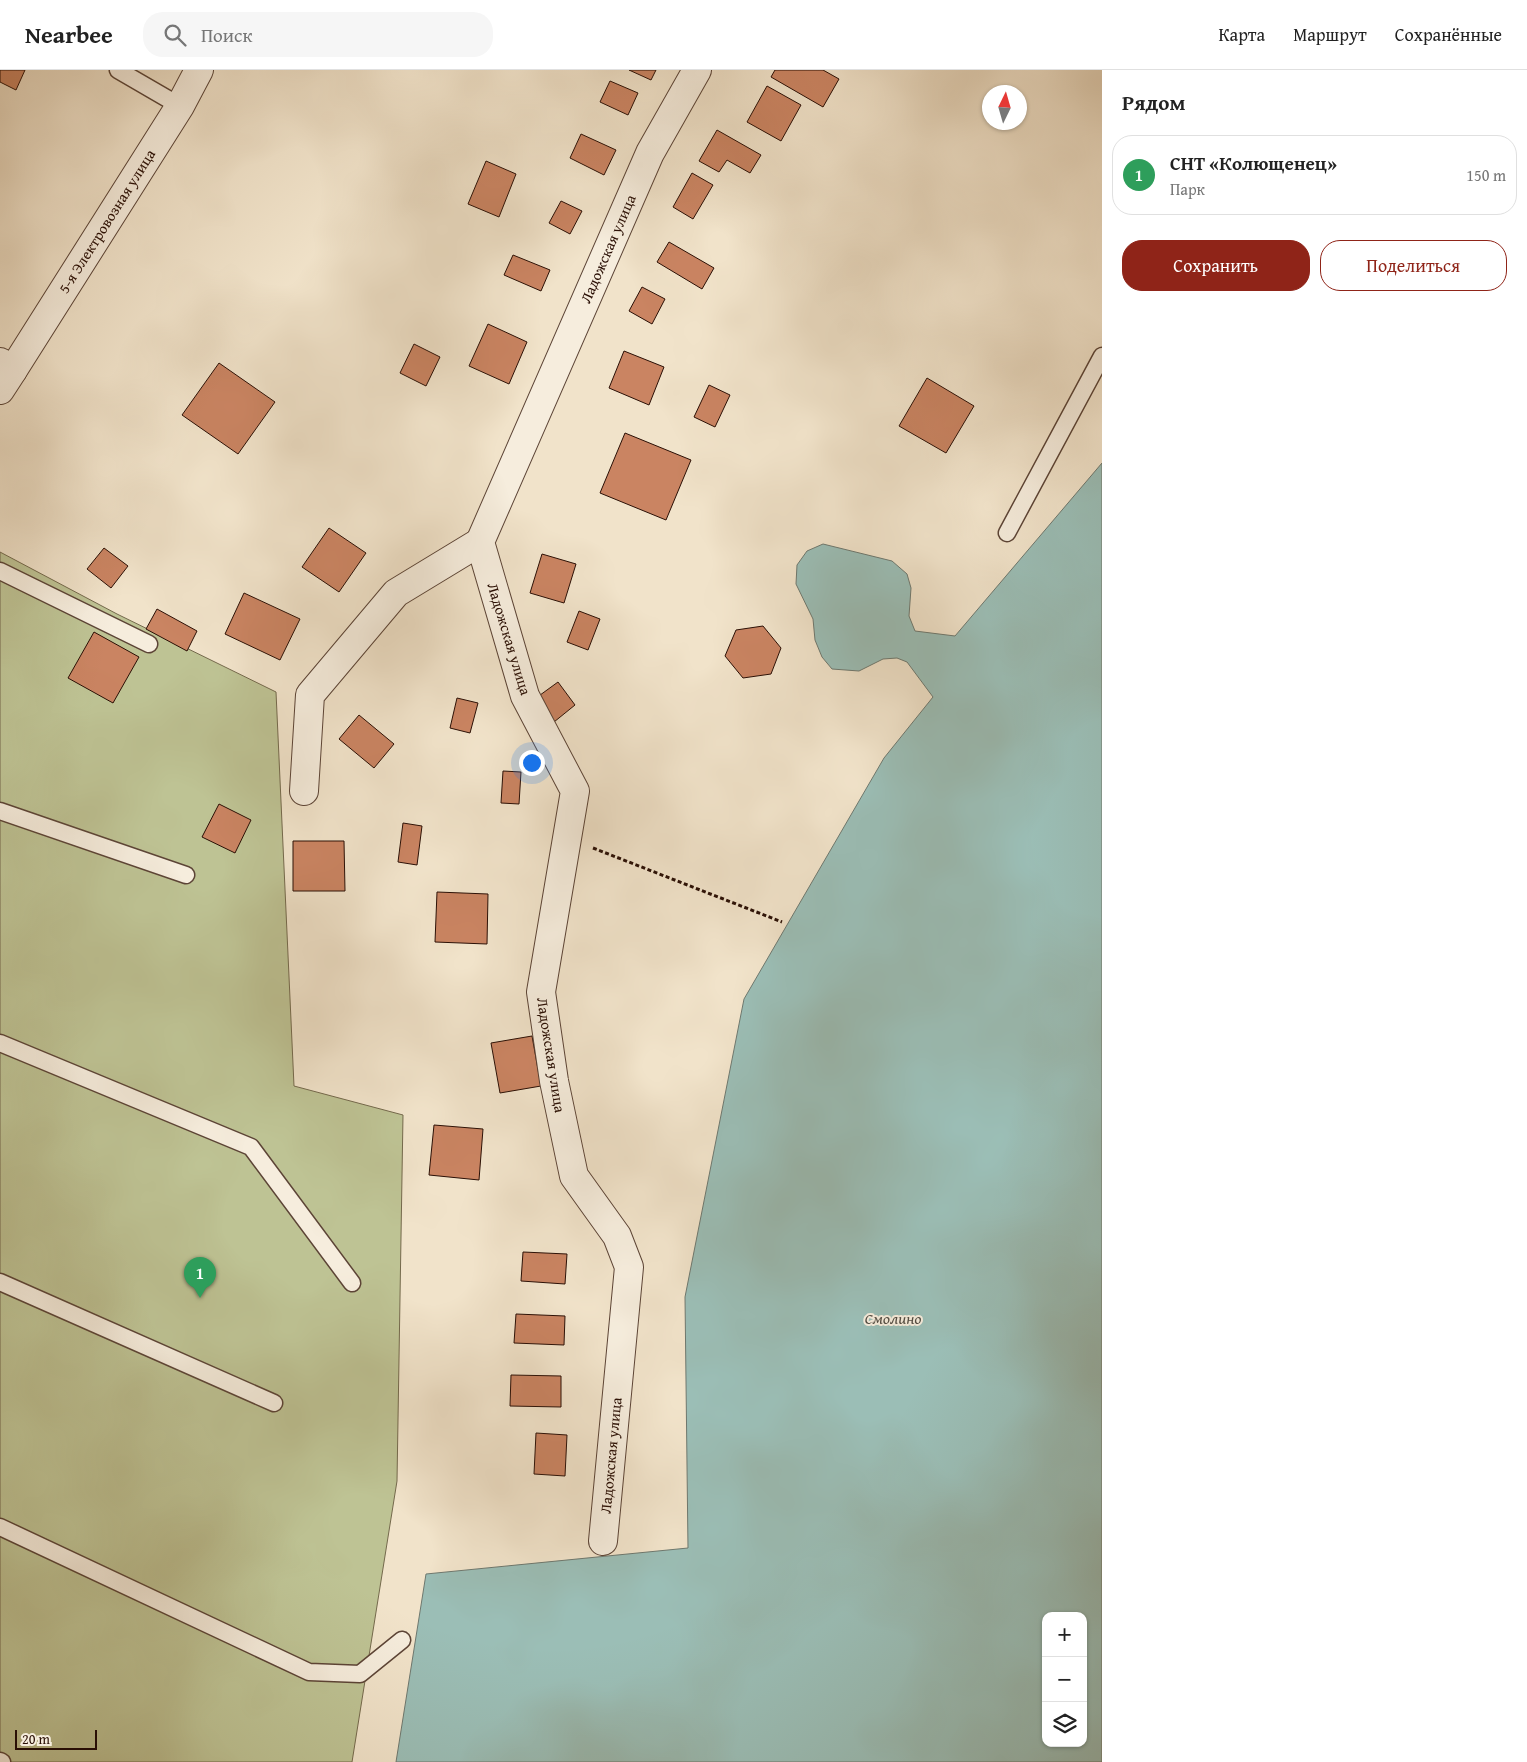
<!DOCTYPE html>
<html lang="ru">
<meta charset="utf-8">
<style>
:root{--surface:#fff;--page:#f6f6f6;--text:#222;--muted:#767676;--line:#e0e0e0;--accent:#8f2418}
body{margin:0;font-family:"Gentium Book Plus",serif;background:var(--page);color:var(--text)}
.controls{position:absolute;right:15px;bottom:15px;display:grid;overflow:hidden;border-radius:10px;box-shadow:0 1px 4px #0004}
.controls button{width:45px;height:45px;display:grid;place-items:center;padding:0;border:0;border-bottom:1px solid var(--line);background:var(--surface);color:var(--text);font:25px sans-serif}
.compass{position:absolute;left:982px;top:15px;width:45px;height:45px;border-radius:50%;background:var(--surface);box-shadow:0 1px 4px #0004;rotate:5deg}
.scale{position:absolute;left:15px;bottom:12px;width:82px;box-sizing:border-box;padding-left:5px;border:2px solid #2a0f05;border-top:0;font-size:14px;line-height:18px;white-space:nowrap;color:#2a0f05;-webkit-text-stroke:4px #f6eddd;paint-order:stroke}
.you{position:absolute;left:531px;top:692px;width:18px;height:18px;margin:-12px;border:4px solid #fff;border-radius:50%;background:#1a73e8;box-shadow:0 0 0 8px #1a73e833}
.badge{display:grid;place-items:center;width:32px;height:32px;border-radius:50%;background:var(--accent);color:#fff;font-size:16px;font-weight:700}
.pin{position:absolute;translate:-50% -41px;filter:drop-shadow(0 1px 2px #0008)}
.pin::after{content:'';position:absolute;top:26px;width:18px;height:15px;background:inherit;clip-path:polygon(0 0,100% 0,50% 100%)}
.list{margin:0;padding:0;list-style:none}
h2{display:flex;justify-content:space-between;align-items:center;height:65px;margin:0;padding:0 20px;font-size:21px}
h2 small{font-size:16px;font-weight:400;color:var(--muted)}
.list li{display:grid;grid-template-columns:32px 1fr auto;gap:15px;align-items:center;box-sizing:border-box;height:80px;margin:0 10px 10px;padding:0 10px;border:1px solid var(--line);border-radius:20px}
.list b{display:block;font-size:19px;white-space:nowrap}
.list p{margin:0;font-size:16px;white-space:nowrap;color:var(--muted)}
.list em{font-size:16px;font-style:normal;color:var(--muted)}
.actions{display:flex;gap:10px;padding:15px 20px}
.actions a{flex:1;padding:11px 0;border:1px solid var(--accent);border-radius:20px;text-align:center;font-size:18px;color:var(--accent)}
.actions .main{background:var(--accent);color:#fff}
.icon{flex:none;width:28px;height:28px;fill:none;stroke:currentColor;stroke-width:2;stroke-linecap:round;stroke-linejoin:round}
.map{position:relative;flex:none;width:1102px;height:1692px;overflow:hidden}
header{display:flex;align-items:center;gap:30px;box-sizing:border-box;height:70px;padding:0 25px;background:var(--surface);border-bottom:1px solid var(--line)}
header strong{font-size:24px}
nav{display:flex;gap:28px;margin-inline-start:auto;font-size:18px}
.search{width:350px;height:45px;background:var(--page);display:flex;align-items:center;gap:12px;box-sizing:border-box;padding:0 18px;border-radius:20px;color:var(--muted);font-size:19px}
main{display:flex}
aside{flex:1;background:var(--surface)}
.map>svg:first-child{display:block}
.green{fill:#bec394;stroke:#74694c}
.water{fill:#9bbeb6;stroke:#6e786f;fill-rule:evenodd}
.building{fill:#ca8462;stroke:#2a0f05}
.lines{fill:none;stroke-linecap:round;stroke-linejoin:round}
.service-casing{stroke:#5c4436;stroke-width:19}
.minor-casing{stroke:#5c4436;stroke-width:30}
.tertiary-casing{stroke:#5c4436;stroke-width:30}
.path{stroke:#2a0f05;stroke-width:3;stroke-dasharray:4 2.5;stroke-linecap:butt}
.service{stroke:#f6eddd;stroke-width:16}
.minor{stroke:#f6eddd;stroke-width:28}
.tertiary{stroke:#f6eddd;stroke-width:28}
.labels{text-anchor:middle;stroke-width:4;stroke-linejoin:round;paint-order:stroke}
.street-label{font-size:15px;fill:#2a0f05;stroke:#f6eddd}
.water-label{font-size:16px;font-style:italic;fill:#524c43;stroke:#f6eddd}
</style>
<header>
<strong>Nearbee</strong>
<div class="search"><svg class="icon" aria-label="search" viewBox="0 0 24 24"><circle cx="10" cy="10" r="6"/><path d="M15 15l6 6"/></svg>Поиск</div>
<nav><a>Карта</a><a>Маршрут</a><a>Сохранённые</a></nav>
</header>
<main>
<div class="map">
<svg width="1102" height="1692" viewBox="0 0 1102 1692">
<rect width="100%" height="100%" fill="#f1e3ca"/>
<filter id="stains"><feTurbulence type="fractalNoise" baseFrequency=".004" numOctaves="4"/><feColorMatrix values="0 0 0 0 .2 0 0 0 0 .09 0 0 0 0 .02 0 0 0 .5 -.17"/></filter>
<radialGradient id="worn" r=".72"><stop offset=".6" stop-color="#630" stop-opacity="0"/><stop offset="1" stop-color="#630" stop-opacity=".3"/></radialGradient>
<!-- green -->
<path class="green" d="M0 482 117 544 276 622 294 1016 403 1045 397 1411 352 1692H0Z"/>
<!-- water -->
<path class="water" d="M1102 393V1692H396L426 1504 688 1478 685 1227 744 929 884 688 933 627 907 592 897 588 883 589 859 601 832 599 822 587 815 570 813 549 796 514 797 495 807 481 823 474 892 491 907 504 911 518 909 546 915 561 955 566ZM1046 1546H1083V1673H1046Z"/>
<!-- building -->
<path class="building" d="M0 0H25L16 20 0 12Z
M629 0H656L651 10Z
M775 0H823L839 9 823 37 771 7Z
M610 11 638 23 628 45 600 32Z
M767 16 801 35 781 71 747 52Z
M717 60 761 85 750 103 727 90 719 102 699 91Z
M581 64 616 80 604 105 570 88Z
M486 91 516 104 499 147 468 134Z
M692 103 713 115 693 149 673 137Z
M561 131 582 141 570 164 549 153Z
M669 172 714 198 702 219 657 192Z
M513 185 550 200 541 221 504 205Z
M642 217 665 229 652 254 629 241Z
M488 254 527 272 509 314 469 296Z
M414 274 440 287 426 316 400 303Z
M624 281 664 297 649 335 609 318Z
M219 293 275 332 238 384 182 345Z
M927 308 974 336 946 383 899 356Z
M709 315 730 325 715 357 694 347Z
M625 363 691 390 666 450 600 423Z
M329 458 366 483 339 522 302 497Z
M104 478 128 496 111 518 87 499Z
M542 484 576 494 564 533 530 523Z
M244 523 300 549 280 590 225 564Z
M157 539 197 561 187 581 146 559Z
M579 541 600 549 588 580 567 572Z
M763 556 781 578 771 604 743 608 725 586 736 560Z
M94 562 139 587 113 633 68 608Z
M558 612 575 635 554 652 536 628Z
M457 628 478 633 470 663 450 658Z
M359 645 394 674 374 698 339 669Z
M503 701 521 702 519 734 501 733Z
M219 734 251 750 235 783 202 767Z
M403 753 422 756 417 795 398 792Z
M293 771H344L345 821H293Z
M437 822 488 824 487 874 435 872Z
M532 966 541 1016 500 1023 491 973Z
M434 1055 483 1059 479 1110 429 1105Z
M523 1182 567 1184 565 1214 521 1211Z
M516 1244 565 1246 564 1275 514 1273Z
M511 1305 561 1306V1337L510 1336Z
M536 1363 567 1365 565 1406 534 1404Z"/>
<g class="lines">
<defs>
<path id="service" d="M118 0 180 36
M1007 463 1102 286
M0 501 149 574
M0 741 186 805
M0 973 251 1077 352 1213
M0 1212 274 1333
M0 1457 309 1602 360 1604 402 1570
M0 1691 2 1692"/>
<g id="minor">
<path d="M0 292 13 300 0 320"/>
<path d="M304 721 310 625 396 523 480 472"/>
<path id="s1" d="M603 1471 629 1197 617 1166 574 1106 554 1011 541 922 575 721 525 626 480 472 650 83 697 0"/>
</g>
<g id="tertiary">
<path id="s2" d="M13 300 180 36 199 0"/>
</g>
</defs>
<!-- service casing -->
<use href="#service" class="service-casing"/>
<!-- minor casing -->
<use href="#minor" class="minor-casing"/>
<!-- tertiary casing -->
<use href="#tertiary" class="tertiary-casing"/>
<!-- path -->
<path class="path" d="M593 778 782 852"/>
<!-- service -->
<use href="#service" class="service"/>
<!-- minor -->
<use href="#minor" class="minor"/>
<!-- tertiary -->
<use href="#tertiary" class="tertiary"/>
</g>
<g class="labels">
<!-- street labels -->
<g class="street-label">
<text dy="5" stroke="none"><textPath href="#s2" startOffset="176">5-я Электровозная улица</textPath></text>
<text dy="5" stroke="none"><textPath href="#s1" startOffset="1361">Ладожская улица</textPath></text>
<text transform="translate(509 569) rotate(73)" y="5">Ладожская улица</text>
<text transform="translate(551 985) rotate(81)" y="5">Ладожская улица</text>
<text dy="5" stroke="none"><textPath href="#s1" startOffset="86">Ладожская улица</textPath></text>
</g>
<!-- water labels -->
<g class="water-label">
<text x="893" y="1254">Смолино</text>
</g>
</g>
<rect width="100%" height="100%" filter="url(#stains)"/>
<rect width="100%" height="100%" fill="url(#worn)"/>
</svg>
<div class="controls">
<button>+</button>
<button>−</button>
<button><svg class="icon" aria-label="layers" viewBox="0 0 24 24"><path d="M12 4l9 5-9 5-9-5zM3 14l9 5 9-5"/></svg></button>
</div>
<svg class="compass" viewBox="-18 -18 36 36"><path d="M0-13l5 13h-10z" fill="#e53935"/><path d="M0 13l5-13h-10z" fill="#767676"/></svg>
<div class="scale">20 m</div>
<div class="you"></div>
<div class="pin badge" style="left:200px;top:1228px;background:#2e9e5b">1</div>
</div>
<aside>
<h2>Рядом<small></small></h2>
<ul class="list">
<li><span class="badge" style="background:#2e9e5b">1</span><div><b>СНТ «Колющенец»</b><p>Парк</p></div><em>150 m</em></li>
</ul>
<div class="actions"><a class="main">Сохранить</a><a>Поделиться</a></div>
</aside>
</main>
